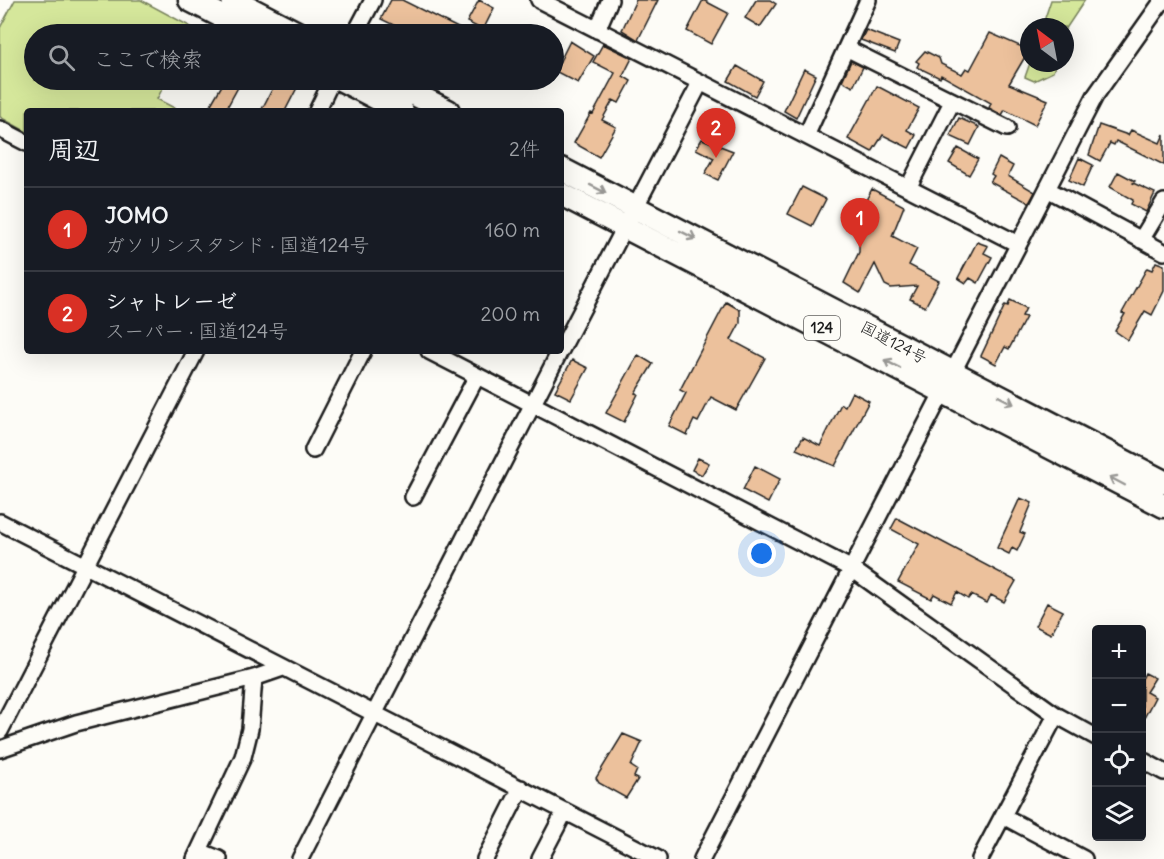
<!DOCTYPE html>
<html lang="ja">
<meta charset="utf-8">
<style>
:root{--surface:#171b24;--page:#242831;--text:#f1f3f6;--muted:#9ea1a6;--line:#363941;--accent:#d93025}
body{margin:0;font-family:Delius,"Klee One",sans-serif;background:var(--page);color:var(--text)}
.controls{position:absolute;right:18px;bottom:18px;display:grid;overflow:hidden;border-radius:6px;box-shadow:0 6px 24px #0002}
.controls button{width:54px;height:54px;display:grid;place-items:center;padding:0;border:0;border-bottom:2px solid var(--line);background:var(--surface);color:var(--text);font:30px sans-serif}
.compass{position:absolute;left:1020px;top:18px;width:54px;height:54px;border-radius:50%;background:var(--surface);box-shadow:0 6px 24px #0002;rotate:328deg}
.you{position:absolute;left:762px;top:554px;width:21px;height:21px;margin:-15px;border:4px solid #fff;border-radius:50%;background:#1a73e8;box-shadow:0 0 0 9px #1a73e833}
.badge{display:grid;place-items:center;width:39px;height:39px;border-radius:50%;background:var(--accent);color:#fff;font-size:20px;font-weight:700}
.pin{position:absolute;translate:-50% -50px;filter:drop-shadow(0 2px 3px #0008)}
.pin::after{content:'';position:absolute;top:32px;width:21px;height:18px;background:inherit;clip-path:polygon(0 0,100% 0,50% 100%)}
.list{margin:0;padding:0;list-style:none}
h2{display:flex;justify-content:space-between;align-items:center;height:78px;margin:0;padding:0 24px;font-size:26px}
h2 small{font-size:20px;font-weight:400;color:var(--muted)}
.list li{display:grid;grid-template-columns:39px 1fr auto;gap:18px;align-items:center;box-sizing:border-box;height:84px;padding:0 24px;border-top:2px solid var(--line)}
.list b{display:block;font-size:22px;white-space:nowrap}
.list p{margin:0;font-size:20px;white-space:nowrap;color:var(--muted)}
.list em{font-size:20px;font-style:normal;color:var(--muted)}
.icon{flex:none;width:33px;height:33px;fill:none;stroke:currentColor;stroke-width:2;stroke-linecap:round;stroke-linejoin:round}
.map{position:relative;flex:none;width:1164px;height:859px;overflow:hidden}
.search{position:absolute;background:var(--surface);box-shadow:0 6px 24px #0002;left:24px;top:24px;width:540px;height:66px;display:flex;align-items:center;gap:15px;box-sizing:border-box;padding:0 21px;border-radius:33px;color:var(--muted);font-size:22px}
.panel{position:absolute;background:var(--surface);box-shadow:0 6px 24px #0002;left:24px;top:108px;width:540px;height:246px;border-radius:6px}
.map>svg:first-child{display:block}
.green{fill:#d5e79b;stroke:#78825c;stroke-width:1.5}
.building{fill:#ecc19c;stroke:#1c1c1c;stroke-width:1.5}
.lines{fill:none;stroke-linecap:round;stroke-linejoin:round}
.minor-casing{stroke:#1c1c1c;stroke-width:20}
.highway-casing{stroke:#1c1c1c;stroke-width:27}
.minor{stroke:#fdfcf7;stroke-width:15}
.highway{stroke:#fdfcf7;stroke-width:22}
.oneway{stroke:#989794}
.labels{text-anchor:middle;stroke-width:4.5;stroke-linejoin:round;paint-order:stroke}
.shield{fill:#fdfcf7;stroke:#605f5e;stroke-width:1.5}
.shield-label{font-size:15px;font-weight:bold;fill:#1c1c1c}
.street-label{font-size:16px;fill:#1c1c1c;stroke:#fdfcf7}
</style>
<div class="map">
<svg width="1164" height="859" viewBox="0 0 1164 859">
<rect width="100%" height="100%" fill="#fdfcf7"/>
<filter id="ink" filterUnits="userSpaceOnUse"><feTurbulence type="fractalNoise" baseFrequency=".0167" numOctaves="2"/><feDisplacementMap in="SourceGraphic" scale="12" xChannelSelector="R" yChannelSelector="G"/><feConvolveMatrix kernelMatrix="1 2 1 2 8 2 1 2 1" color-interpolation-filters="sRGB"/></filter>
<g filter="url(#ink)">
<!-- green -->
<path class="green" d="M15 0H141L195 29 192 34H34V80H167L157 99 180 111H27V132L0 117V28Z
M1051 0H1085L1065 30V27H1042Z
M1030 63H1056L1053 72 1034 81 1025 77Z"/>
<!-- building -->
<path class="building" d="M391 0H402L470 34H412L381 19Z
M479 0 494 8 483 30 467 22Z
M636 0H658L638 40 622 30Z
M703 0 728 13 711 44 687 31Z
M756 0H770L776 4 760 27 745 18Z
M866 30 899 43 895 53 861 40Z
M990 33 1029 50 1009 84 1048 100 1035 125 1005 110 1002 115 989 108 991 103 941 75 940 78 917 67 919 63 916 61 925 51 939 58 941 64 962 74 966 68 970 70Z
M570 41 594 56 578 83 555 71Z
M603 44 632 58 623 76 631 81 619 103 613 100 602 120 616 127 599 157 574 143 591 113 593 114 615 73 593 62Z
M851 61 863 67 853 87 842 81Z
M737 66 763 81 755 96 728 81Z
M804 69 816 75 796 118 784 111Z
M225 80H242L225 111H207Z
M277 80H301L285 111H261Z
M877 86 919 108 907 130 916 135 909 148 883 135 872 152 848 139Z
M959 118 979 127 970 145 950 136Z
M1099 125 1128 135 1131 130 1160 143 1164 134V165L1116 141 1114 145 1110 143 1100 161 1089 155Z
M702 139 733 151 718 180 705 174 714 158 696 149Z
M958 148 978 159 969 175 949 163Z
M999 158 1013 166 1008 176 1035 192 1029 203 990 182 994 176 991 174Z
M1079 158 1093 165 1083 187 1069 180Z
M1118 172 1135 181 1133 183 1155 193 1146 212 1131 204 1133 200 1110 187Z
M802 187 826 199 812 226 788 214Z
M872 189 904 206 892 236 917 249 909 265 939 281 925 307 910 299 917 286 891 288 885 285 875 264 860 293 844 283 859 252V239L851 228Z
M977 242 988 246 984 253 992 257 978 283 970 278 966 283 958 278Z
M1156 262 1164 265V291L1152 315 1145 311 1128 340 1115 331 1125 314 1122 313 1147 268 1152 270Z
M1010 300 1026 308 1022 316 1026 317 1009 349 1005 347 996 364 981 356 1005 305 1008 306Z
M726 302 740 310V323L731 340 765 358 736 410 711 397 698 422 694 420 687 435 669 426 686 393 680 390Z
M638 355 653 364 635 393 638 394 624 422 606 413Z
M572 360 588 368 571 399 555 391Z
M852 392 869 401 835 466 796 449 803 437 820 446 841 404 845 406Z
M698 458 709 463 702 475 692 470Z
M755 466 780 479 768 503 743 490Z
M1020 498 1032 503 1020 532 1025 534 1017 551 1012 548 1009 554 997 548Z
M897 518 1016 581 1004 602 991 595 987 603 971 595 968 599 957 592 951 603 934 594 931 599 898 582 919 544 891 529Z
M1047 603 1063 611 1051 634 1035 626Z
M1145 673 1155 678 1146 692 1155 697 1142 722V679Z
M623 734 642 742 631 766 637 770 634 777 638 779 626 798 599 783 596 778Z"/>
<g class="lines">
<defs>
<path id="minor" d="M539 0 1018 244
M597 30 610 0
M355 34 373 0
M846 48 1007 128
M317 111 332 80
M0 129 27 143
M806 136 868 0
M908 188 952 102
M1047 189 1164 252
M1141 240 1164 202
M561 350 700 83
M429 351 852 569 1056 715 1096 737
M313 450 363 351
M413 497 477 376
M0 522 658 859
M0 731 196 351
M0 749 76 723 254 678 283 668
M1142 760 1164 772
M1003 816 1084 859
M199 851 219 859
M195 859 243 757 250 729 254 678
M300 859 560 351
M485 859 521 788
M540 859 565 811
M702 859 1095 96 1163 0
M980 859 1056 715"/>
<path id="highway" d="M190 0 256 34
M233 0 299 34
M342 80 402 111
M386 80 448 111
M561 169 1164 482
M561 194 1164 506"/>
</defs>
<!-- minor casing -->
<use href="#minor" class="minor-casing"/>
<!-- highway casing -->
<use href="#highway" class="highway-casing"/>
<!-- minor -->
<use href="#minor" class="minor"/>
<!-- highway -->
<use href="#highway" class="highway"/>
</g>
<!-- one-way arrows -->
<defs><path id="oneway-shaft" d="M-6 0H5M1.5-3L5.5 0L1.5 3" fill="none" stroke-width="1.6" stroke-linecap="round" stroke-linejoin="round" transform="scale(1.5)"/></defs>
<g class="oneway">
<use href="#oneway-shaft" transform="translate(598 189) rotate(27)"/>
<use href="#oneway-shaft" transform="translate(688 235) rotate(27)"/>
<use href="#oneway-shaft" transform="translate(892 364) rotate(-153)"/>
<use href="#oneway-shaft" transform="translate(1006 400) rotate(27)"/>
<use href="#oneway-shaft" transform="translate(1117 481) rotate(-152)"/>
</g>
</g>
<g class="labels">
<!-- shield labels -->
<rect class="shield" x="804" y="316" width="36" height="24" rx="4.5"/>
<g class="shield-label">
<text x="822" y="333">124</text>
</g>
<!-- street labels -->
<g class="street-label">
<text transform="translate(894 342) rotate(28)" y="6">国道124号</text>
</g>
</g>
</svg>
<div class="controls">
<button>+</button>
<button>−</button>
<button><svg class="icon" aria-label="locate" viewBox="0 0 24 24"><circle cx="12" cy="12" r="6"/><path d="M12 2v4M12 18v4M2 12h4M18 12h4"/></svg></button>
<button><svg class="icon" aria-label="layers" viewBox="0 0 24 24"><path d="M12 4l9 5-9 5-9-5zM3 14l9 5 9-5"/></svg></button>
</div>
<svg class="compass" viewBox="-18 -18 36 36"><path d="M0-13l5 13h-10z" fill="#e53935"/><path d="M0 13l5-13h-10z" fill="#9ea1a6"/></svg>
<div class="you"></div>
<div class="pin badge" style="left:860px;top:248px">1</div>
<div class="pin badge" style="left:716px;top:158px">2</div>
<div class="search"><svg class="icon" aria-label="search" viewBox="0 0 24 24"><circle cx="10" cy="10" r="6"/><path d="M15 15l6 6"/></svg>ここで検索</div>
<section class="panel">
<h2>周辺<small>2件</small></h2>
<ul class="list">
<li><span class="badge">1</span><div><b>JOMO</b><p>ガソリンスタンド · 国道124号</p></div><em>160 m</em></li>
<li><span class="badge">2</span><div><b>シャトレーゼ</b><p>スーパー · 国道124号</p></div><em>200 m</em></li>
</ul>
</section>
</div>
